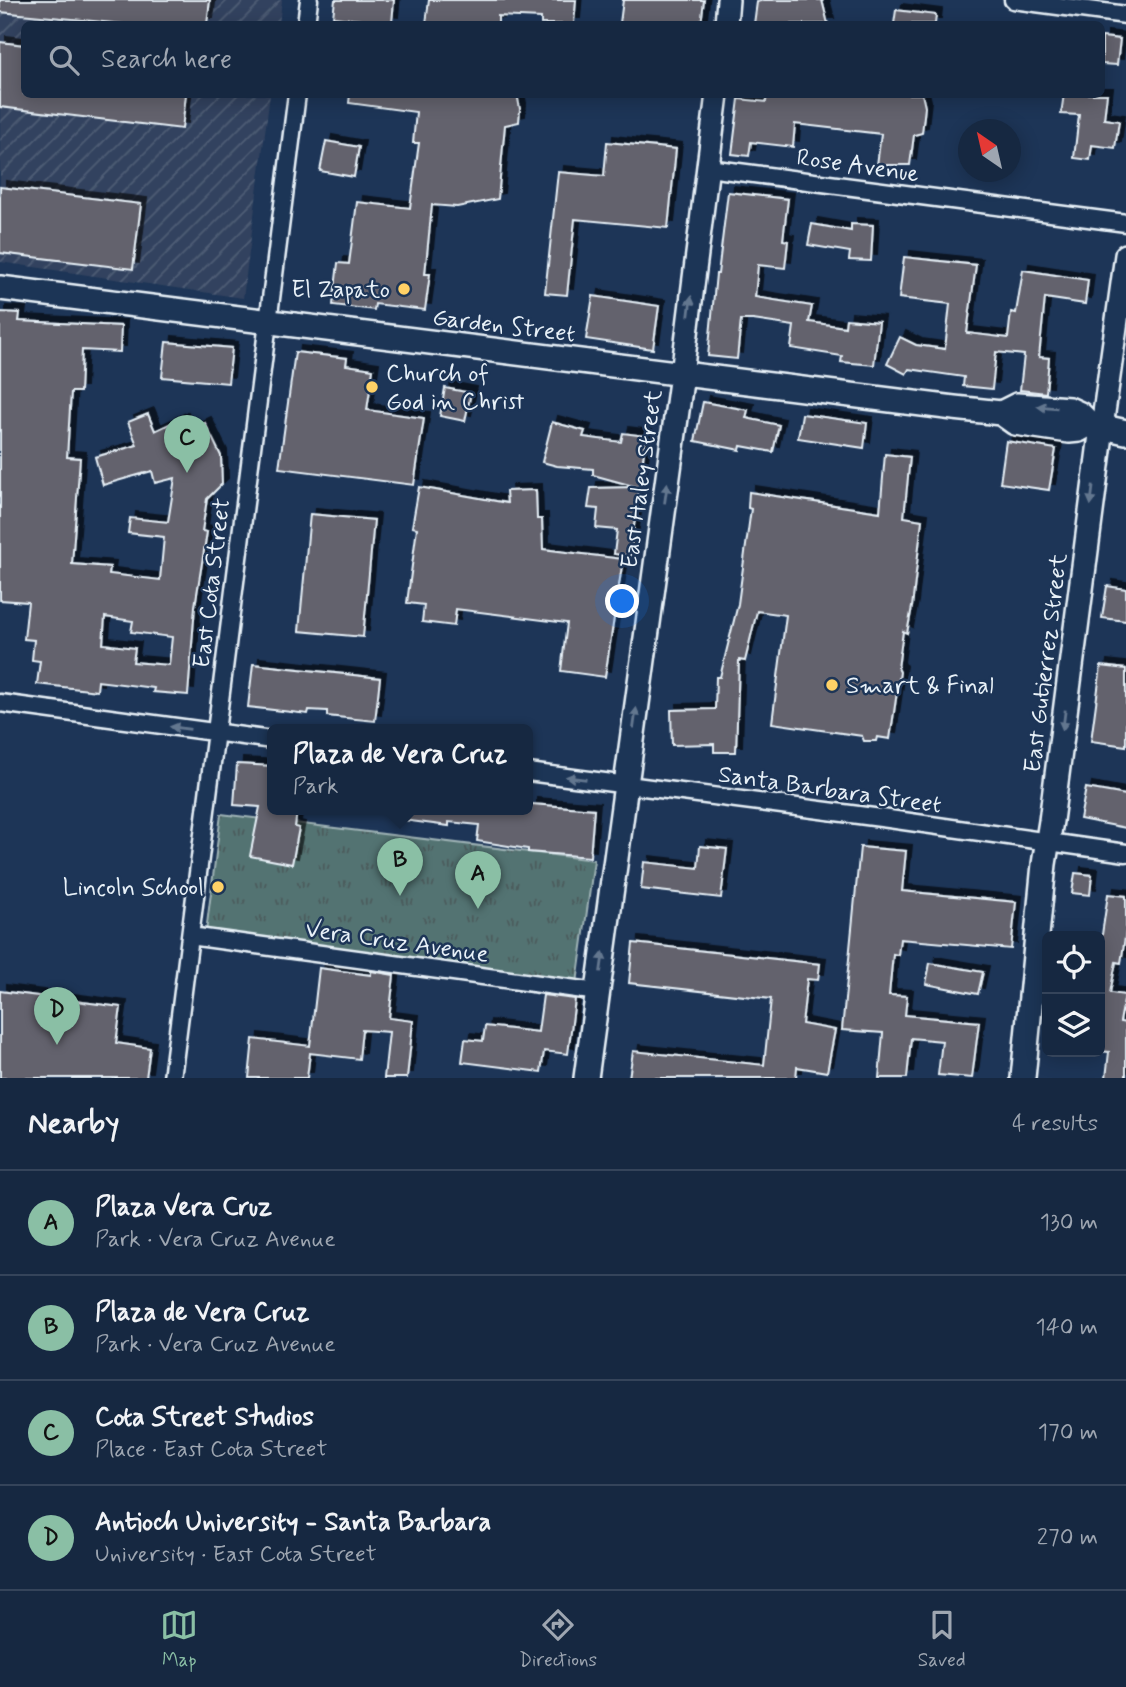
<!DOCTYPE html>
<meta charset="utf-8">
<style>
:root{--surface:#162841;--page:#23344c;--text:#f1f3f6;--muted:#9ea6b1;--line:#35445a;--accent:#8abfa5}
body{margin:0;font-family:Mynerve,sans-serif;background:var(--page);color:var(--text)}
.controls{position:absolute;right:21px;bottom:21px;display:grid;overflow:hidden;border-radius:10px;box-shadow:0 4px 18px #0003}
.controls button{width:63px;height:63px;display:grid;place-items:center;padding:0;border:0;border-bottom:2px solid var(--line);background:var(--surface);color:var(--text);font:35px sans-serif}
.compass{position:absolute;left:958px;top:119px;width:63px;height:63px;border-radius:50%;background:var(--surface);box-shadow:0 4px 18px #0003;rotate:326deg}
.you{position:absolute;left:623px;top:602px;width:24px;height:24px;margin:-18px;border:5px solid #fff;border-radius:50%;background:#1a73e8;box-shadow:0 0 0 10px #1a73e833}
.badge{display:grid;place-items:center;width:46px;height:46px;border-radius:50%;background:var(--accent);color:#111;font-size:23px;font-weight:700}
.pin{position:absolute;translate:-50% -58px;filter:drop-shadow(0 2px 4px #0008)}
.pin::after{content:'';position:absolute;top:37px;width:24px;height:21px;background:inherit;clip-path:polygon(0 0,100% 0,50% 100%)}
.popup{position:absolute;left:267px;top:724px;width:266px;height:91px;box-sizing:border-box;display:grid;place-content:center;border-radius:10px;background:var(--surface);filter:drop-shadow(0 2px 5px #0005);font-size:23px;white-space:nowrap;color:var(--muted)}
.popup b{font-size:26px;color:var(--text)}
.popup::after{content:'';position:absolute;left:50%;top:100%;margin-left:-14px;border:14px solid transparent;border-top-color:var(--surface)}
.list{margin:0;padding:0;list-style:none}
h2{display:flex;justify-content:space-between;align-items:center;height:91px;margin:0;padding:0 28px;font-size:30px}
h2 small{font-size:23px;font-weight:400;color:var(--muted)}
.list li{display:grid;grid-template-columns:46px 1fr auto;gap:21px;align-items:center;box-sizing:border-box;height:105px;padding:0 28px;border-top:2px solid var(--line)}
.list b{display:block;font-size:26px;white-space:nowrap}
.list p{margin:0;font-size:23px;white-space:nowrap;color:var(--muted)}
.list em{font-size:23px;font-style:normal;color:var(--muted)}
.icon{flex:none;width:38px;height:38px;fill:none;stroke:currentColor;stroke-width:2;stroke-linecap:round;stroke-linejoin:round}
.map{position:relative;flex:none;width:1126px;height:1078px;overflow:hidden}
.search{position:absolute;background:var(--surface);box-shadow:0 4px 18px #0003;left:21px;right:21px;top:21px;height:77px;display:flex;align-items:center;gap:18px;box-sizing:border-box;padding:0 24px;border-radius:10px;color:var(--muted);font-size:26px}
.sheet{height:511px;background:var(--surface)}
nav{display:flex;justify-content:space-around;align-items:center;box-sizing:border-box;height:98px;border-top:2px solid var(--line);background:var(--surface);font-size:19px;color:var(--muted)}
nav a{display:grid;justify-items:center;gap:4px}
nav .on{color:var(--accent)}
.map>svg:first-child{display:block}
.industrial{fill:url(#industrial-furrows)}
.park{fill:url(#park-tufts);stroke:#9eb2b5;stroke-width:2}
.building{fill:#63626d;stroke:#e8f1f8;stroke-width:2;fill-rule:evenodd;filter:url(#shadow)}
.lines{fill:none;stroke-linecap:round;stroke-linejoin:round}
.minor-casing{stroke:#e8f1f8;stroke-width:21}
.tertiary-casing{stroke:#e8f1f8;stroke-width:26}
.secondary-casing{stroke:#e8f1f8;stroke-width:28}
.minor{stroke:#1d3557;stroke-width:16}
.tertiary{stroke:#1d3557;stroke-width:21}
.secondary{stroke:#1d3557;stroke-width:23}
.oneway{fill:#64778f}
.poi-dot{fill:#ffd166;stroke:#1d3557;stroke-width:2.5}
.labels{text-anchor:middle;stroke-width:5;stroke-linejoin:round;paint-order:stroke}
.street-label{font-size:24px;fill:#e8f1f8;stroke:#1d3557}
.poi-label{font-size:24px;fill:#e8f1f8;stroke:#1d3557;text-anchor:end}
</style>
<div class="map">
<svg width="1126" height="1078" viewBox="0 0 1126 1078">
<defs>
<pattern id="industrial-furrows" width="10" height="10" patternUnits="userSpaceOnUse" patternTransform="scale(1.75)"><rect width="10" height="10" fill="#32425e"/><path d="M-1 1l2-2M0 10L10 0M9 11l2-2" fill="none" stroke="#505e76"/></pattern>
<pattern id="park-tufts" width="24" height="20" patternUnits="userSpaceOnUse" patternTransform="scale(1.75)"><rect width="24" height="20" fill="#537372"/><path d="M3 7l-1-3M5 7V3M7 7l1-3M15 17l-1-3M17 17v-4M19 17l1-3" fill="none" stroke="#4c5b5c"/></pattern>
<filter id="shadow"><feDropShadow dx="6" dy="-6" stdDeviation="0" flood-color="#0009"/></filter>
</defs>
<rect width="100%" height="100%" fill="#1d3557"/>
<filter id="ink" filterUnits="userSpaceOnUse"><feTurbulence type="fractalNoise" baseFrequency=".0143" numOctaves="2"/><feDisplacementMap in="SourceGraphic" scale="14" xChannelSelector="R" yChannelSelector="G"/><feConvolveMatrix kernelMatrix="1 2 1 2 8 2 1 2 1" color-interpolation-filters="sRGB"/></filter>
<g filter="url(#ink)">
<!-- industrial -->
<path class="industrial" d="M0 0H282L279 24H24V94L270 95 243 298 0 262Z"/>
<!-- park -->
<path class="park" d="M221 814 594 860 577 983 206 932Z"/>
<!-- building -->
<path class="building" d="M0 0H210L207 24H124L0 12Z
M335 0H394L392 23 333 17Z
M429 0H576L574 24H541V18L498 16V24H426Z
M623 0H704L701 24 620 23Z
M764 0H822L828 24H754L757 2Z
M896 10 936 15 935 24H894Z
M1102 37 1120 39 1117 65 1102 64Z
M0 42 24 45V94H186L182 129 0 107Z
M350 94H517L520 109 519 122 505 125 498 199 457 207 432 205 425 274H430L425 310 375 304 374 310 333 305 338 263 349 264 357 202 410 208 419 143H413L416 112 349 103Z
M767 94H922L925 107 922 133 914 135 910 165H877L881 134 795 124 793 147 751 142 749 156 732 154 739 99 766 102Z
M1064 94H1107L1104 119 1119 121 1115 148 1092 145 1090 160 1074 158 1079 115 1061 114Z
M326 141 359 147 354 177 320 171Z
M607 142 676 149 668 228 575 219 567 295 545 293 558 172 604 176Z
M0 187 141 204 133 269 0 253Z
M728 192 788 199 783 240 788 241 785 268 758 265 755 297 812 306 809 322 845 327 846 319 879 322 874 365 841 362 842 356 791 348 794 326 753 320H741L737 359 708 356 716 274H718Z
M812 224 851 231V224L873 225 871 261 849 260 850 252 808 245Z
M904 257 976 265 967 333 1008 338 1011 312 1016 313 1023 270 1088 280 1085 304 1045 298 1039 357 1049 358 1046 393 1020 390 1024 355 996 352 992 389 963 386 964 377 909 369 906 374 887 364 900 337 916 345 945 349 950 304 899 298Z
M593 296 659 306 653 349 586 339Z
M0 312 20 313 19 321 121 326 120 352 82 350 80 392H71L67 457 80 458 72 564 110 567 109 574 160 580 164 537 128 533 130 518 168 522 175 478 155 483 152 471 103 485 95 457 137 445 128 422 148 414 155 431 182 418 188 431 205 423 221 456 222 484 207 499 202 531 207 532 195 606 188 695 153 692 154 688 98 681 97 691 37 684 40 661 32 660 34 640 24 639 28 602 0 600ZM105 617 133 621 131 632 172 637 169 665 133 662 135 648 103 644Z
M166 342 232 348 228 383 162 377Z
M295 352 347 358 346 365 373 369 367 410 424 418 414 485 279 468Z
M445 388 471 393 465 421 440 416Z
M703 402 748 410 746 418 779 425 773 452 741 446 740 450 695 441Z
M802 414 867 423 864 448 798 438Z
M552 422 585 431 583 437 621 442 623 433 646 436 630 556 614 554 617 530 596 528 598 509 588 508 591 488 637 487 593 475V469L557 466 542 462Z
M1006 441 1056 449 1049 490 1000 483Z
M885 454 910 457 904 517 922 520 912 607 907 633 903 631 898 668 900 672 890 739 877 737 876 741H864L862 736 772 723 786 615 757 611 745 661 739 660 736 752H714V744L672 745 671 710 715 709 716 677H720L738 604 751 509 748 508 749 492 880 512Z
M419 487 507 503 506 491 536 490 537 519H542L543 549 623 559 605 677 561 671 567 623 456 609 454 626 422 622 424 605 407 603 417 528 412 527Z
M310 514 374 520 363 637 299 631Z
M1107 586 1126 589V621L1102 618Z
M253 664 380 678 375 721 327 716V711L309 710 308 714 248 707Z
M1101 666 1126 669V746L1091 741Z
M237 764 272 766V810H297L295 827 299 828 292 864 250 856 260 807 234 805Z
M1086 788 1126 795V828L1080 819Z
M531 804 594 809 590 857 528 852V849L477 841 479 825 449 822V826L395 819 396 810H531Z
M700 846 727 849 721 898 641 889 644 862 698 868Z
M860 847 906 851 902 891 1016 902 1011 949 900 939 898 955 893 954 889 995 907 996 905 1015 979 1022 972 1078 938 1075 942 1041 911 1038 907 1078H879L883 1033 842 1030Z
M1075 873 1092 875 1090 895 1072 893Z
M1108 894 1126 896V931L1121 963 1116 962 1110 993 1125 995 1120 1022 1126 1023V1078H1106L1109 1052 1100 1051V948Z
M633 943 820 964 818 980 807 979 802 1024 835 1030 827 1072 797 1067 796 1078H629L633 1051 764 1065 771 999 629 983Z
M930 963 983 972 978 994 926 984Z
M319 968 371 975V971L394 975 389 1018 413 1021 407 1078H384L389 1032 362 1030 359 1059 310 1053 307 1078H249L253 1039 310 1046Z
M0 991 121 1007 116 1043 150 1048 146 1078H0Z
M543 995 575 999 568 1054 544 1051 541 1072 462 1062 465 1039 483 1041 485 1026 538 1032Z"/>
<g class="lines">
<defs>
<path id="minor" d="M1013 0 1126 15
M306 24 309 0
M708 168 1126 223
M0 703 272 740
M528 772 889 819 1126 853
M190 936 598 992
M172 1078 297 94"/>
<path id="tertiary" d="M726 24 728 0
M682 374 717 94
M1102 427 1126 255"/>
<path id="secondary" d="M0 288 954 408 1001 413 1017 405 1069 409 1080 414 1090 424 1126 432
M1001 413 1015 423 1069 431 1079 430 1090 424
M586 1078 682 374
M1023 1078 1044 864 1051 821 1102 427"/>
</defs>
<!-- minor casing -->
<use href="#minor" class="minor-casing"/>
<!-- tertiary casing -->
<use href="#tertiary" class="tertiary-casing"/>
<!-- secondary casing -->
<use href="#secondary" class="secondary-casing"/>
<!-- minor -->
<use href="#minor" class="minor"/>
<!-- tertiary -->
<use href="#tertiary" class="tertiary"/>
<!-- secondary -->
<use href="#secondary" class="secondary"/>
</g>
<!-- one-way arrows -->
<defs><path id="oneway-solid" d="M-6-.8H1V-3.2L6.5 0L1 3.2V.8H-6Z" transform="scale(1.75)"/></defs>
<g class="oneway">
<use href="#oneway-solid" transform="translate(690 306) rotate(-83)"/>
<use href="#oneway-solid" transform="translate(1047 407) rotate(-175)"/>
<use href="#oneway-solid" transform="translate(666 493) rotate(-82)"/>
<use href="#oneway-solid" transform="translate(1092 495) rotate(97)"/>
<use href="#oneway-solid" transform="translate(635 718) rotate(-82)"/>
<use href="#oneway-solid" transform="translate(1064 720) rotate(97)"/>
<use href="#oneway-solid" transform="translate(180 728) rotate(-172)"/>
<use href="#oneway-solid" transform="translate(576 778) rotate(-173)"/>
<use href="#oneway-solid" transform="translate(602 962) rotate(-82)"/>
</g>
</g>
<!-- markers -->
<g class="poi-dot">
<circle cx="404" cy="289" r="7"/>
<circle cx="372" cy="387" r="7"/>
<circle cx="832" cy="685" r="7"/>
<circle cx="218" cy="887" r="7"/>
</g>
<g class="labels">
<!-- street labels -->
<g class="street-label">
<text transform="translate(858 165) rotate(8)" y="8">Rose Avenue</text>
<text transform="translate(504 325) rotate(7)" y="8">Garden Street</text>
<text transform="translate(641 479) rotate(-82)" y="8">East Haley Street</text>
<text transform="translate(211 583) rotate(-83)" y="8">East Cota Street</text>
<text transform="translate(1045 663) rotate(-83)" y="8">East Gutierrez Street</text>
<text transform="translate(830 789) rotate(8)" y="8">Santa Barbara Street</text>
<text transform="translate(397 941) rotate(8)" y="8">Vera Cruz Avenue</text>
</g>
<!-- poi labels -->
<g class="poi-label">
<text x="390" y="297">El Zapato</text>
<text x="386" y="381" text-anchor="start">Church of<tspan x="386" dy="28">God in Christ</tspan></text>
<text x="846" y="693" text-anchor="start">Smart &amp; Final</text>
<text x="204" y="895">Lincoln School</text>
</g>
</g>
</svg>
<div class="controls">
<button><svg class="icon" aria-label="locate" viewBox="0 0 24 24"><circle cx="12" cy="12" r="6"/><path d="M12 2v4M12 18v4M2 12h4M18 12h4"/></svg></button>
<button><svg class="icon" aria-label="layers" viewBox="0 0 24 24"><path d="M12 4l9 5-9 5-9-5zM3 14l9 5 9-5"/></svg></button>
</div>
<svg class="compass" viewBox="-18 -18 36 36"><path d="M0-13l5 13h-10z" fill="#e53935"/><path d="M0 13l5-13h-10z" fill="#9ea6b1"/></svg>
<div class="you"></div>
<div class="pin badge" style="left:478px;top:909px">A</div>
<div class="pin badge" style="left:400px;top:896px">B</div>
<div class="popup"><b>Plaza de Vera Cruz</b>Park</div>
<div class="pin badge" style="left:187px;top:473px">C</div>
<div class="pin badge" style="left:57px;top:1045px">D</div>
<div class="search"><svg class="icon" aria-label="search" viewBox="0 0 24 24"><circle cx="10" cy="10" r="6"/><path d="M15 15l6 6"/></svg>Search here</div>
</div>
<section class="sheet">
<h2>Nearby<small>4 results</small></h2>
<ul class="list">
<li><span class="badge">A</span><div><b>Plaza Vera Cruz</b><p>Park · Vera Cruz Avenue</p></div><em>130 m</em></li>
<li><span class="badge">B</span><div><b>Plaza de Vera Cruz</b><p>Park · Vera Cruz Avenue</p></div><em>140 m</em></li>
<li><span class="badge">C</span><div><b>Cota Street Studios</b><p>Place · East Cota Street</p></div><em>170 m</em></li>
<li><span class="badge">D</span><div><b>Antioch University - Santa Barbara</b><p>University · East Cota Street</p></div><em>270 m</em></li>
</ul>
</section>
<nav>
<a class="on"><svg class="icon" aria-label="map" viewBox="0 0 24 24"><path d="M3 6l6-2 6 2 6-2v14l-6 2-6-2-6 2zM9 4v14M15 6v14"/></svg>Map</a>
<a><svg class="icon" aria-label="directions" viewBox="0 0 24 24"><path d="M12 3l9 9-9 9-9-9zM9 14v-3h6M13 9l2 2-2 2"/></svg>Directions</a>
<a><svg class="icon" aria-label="saved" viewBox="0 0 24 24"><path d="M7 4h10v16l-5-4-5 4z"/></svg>Saved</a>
</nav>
